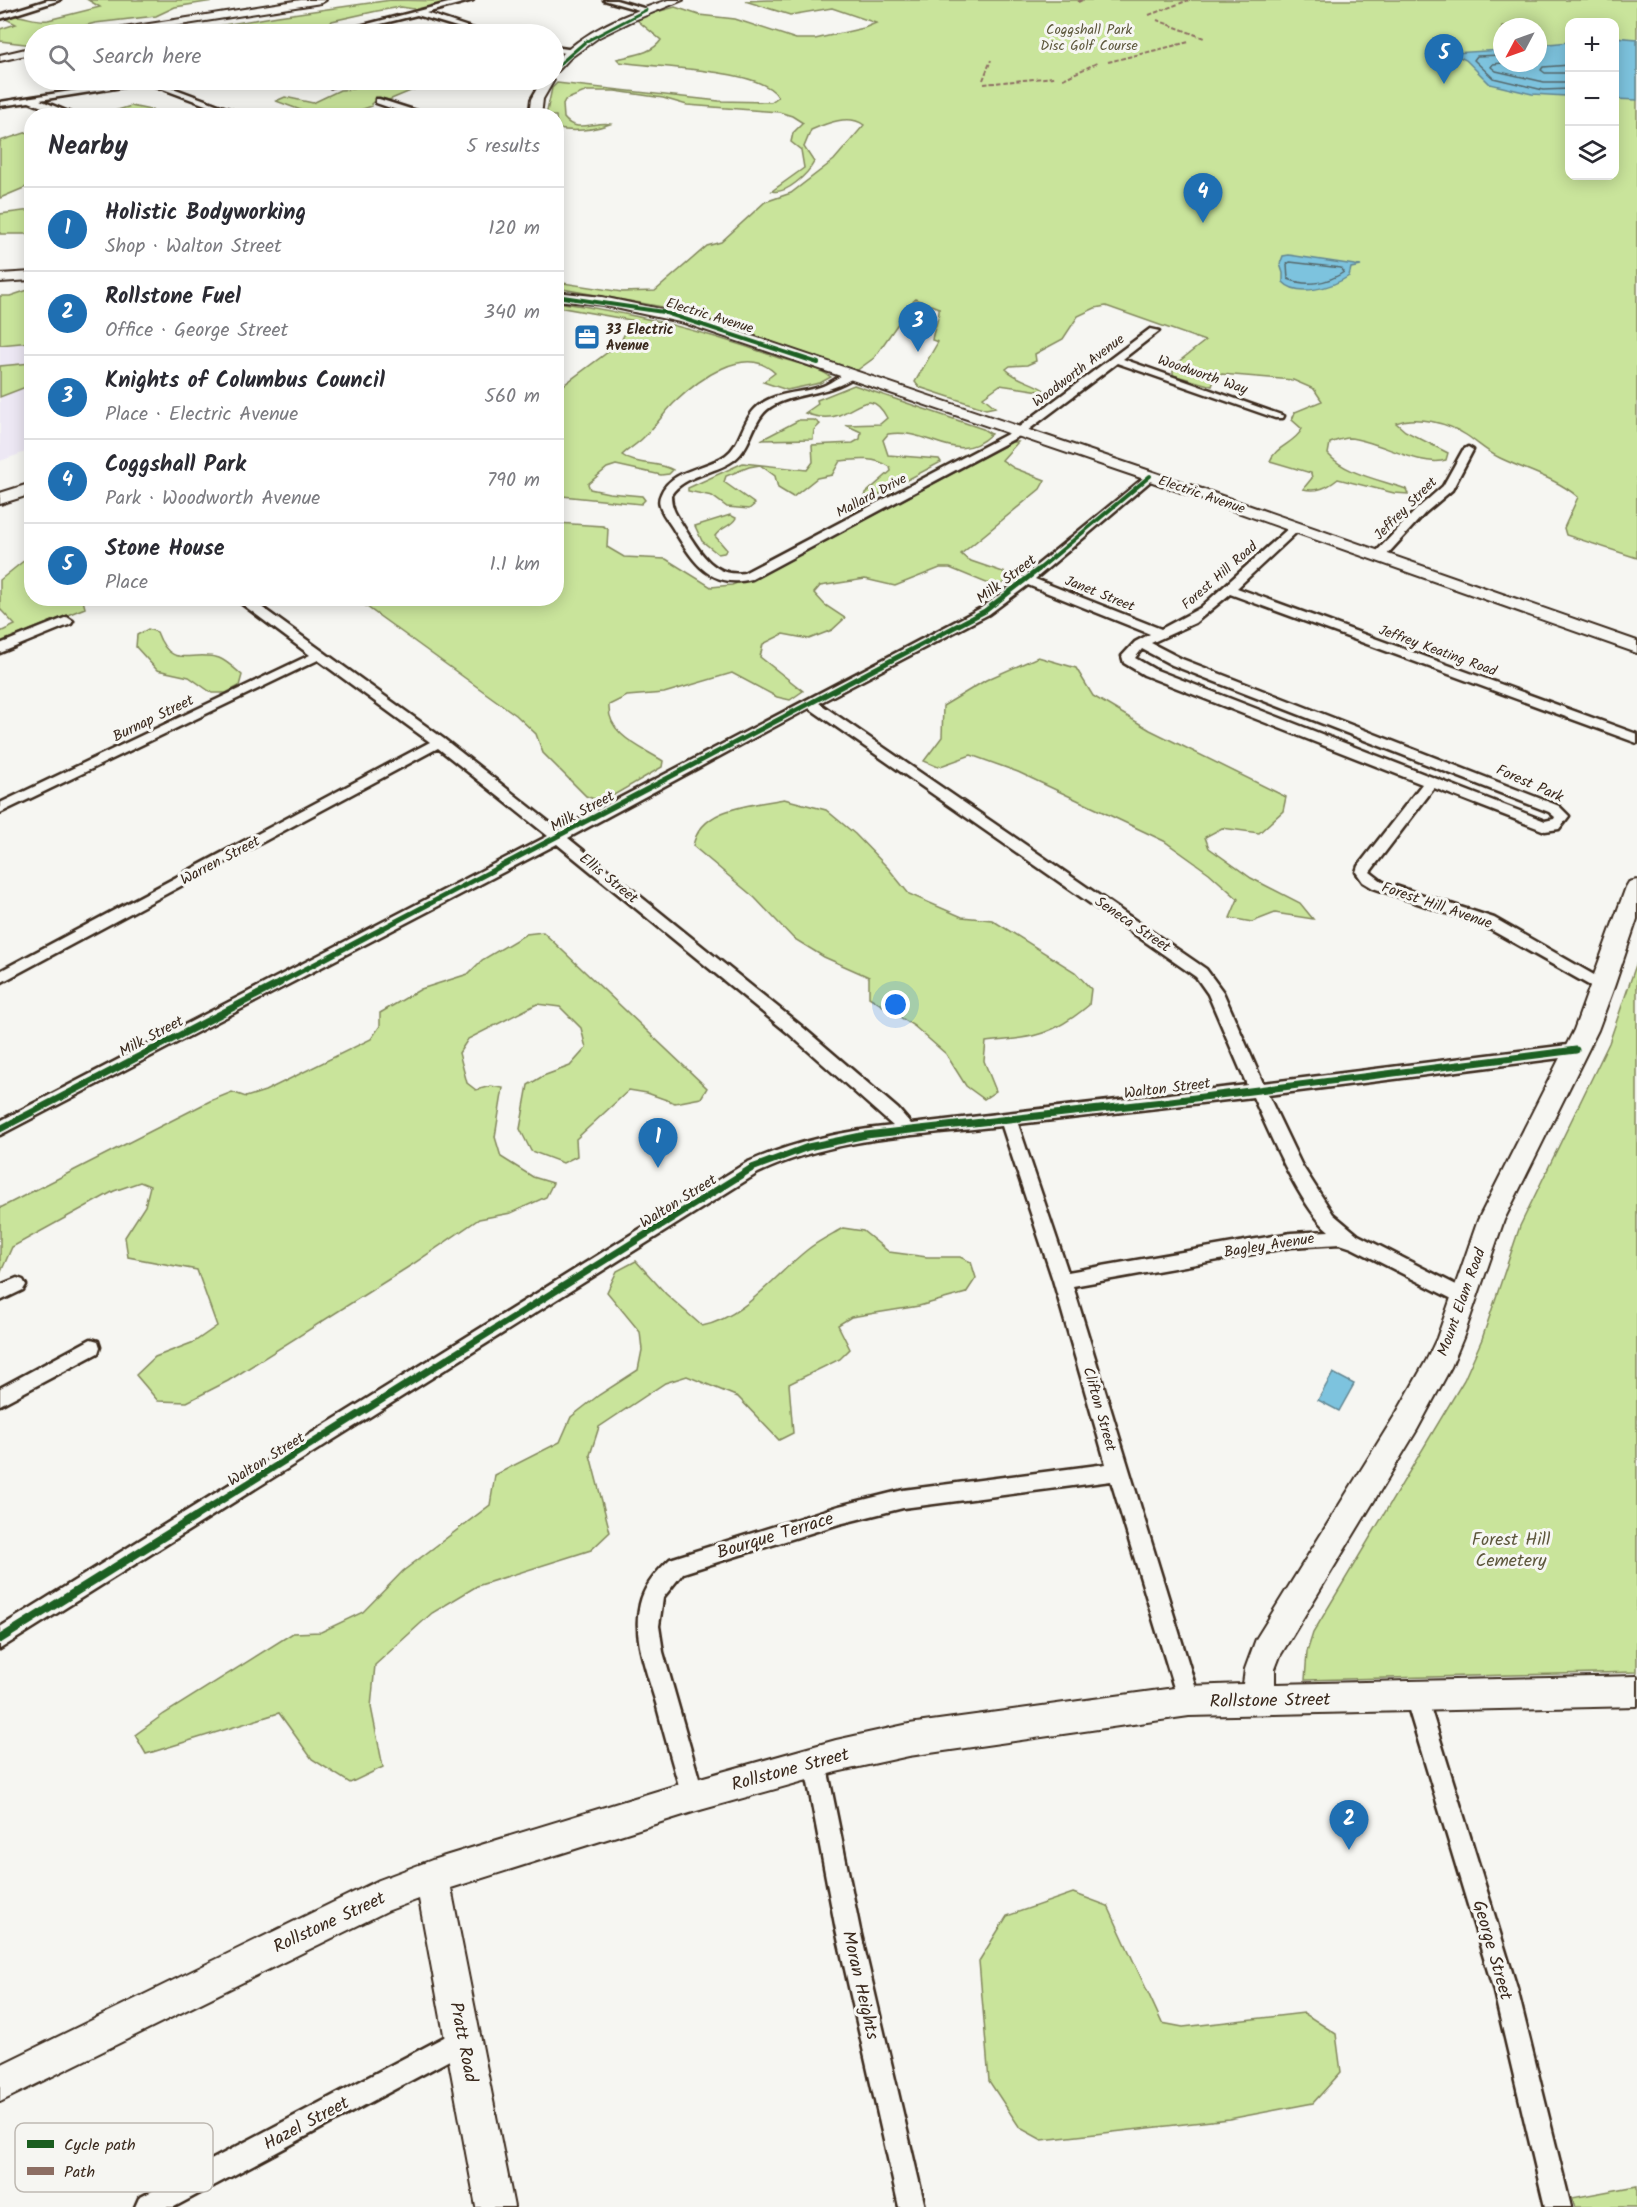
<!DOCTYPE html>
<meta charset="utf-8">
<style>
:root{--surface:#fff;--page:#f2f2f3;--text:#2b2b33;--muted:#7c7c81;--line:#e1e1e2;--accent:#1f6fb2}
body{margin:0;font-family:Kalam,sans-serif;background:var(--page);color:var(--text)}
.controls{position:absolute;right:18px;top:18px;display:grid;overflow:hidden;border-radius:12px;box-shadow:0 3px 15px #0003}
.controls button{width:54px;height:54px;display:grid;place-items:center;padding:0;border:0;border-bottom:2px solid var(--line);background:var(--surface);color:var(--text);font:30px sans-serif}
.compass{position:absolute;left:1493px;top:18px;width:54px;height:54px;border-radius:50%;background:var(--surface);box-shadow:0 3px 15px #0003;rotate:229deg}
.you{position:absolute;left:896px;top:1005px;width:21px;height:21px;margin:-15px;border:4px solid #fff;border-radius:50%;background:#1a73e8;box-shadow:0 0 0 9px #1a73e833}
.badge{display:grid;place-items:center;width:39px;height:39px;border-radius:50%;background:var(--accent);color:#fff;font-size:20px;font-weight:700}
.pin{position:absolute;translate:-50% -50px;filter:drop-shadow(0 2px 3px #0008)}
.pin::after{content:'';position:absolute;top:32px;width:21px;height:18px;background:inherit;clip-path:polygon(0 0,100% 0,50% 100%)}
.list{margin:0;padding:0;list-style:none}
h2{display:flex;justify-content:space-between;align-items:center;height:78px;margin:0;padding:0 24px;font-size:26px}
h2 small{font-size:20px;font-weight:400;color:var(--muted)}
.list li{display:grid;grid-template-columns:39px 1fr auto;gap:18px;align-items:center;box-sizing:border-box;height:84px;padding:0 24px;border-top:2px solid var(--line)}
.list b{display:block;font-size:22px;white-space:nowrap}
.list p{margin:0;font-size:20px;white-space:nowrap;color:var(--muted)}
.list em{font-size:20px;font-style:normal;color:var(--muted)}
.icon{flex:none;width:33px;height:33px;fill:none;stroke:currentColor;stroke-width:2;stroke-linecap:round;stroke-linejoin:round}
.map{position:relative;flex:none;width:1637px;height:2207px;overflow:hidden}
.search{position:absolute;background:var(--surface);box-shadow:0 3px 15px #0003;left:24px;top:24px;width:540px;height:66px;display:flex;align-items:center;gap:15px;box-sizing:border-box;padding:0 21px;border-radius:33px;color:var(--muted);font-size:22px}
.panel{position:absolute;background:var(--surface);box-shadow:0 3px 15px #0003;left:24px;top:108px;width:540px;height:498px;border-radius:24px}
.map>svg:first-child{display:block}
.built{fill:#ede8f4}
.green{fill:#c9e49b;stroke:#82875c;stroke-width:1.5;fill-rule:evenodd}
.water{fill:#7dc3de;stroke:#638691;stroke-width:1.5}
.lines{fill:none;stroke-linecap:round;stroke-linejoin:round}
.shore{stroke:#55676b;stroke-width:1.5}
.street-casing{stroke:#3b2a1e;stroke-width:5}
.secondary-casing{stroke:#3b2a1e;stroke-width:4}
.street{fill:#f6f6f2;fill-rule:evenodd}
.secondary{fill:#f6f6f2;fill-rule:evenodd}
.quiet{stroke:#8d6e63;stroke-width:2;stroke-dasharray:4.5 2;stroke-linecap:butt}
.cycleway-far4-casing{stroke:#f6f6f2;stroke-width:4.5}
.cycleway-far3-casing{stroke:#f6f6f2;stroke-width:6}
.cycleway-far2-casing{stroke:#f6f6f2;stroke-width:8}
.cycleway-far1-casing{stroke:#f6f6f2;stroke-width:10}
.cycleway-casing{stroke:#f6f6f2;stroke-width:12}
.cycleway-far4{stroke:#1b5e20;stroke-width:3}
.cycleway-far3{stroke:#1b5e20;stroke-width:4}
.cycleway-far2{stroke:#1b5e20;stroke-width:5}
.cycleway-far1{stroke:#1b5e20;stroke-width:7}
.cycleway{stroke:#1b5e20;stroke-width:8}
.labels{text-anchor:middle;stroke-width:6;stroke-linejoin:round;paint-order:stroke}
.far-park-label{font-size:14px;fill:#5e583d;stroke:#f6f6f2}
.far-street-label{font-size:14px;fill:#3b2a1e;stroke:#f6f6f2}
.far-poi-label{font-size:14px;font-weight:bold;fill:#3b2a1e;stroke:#f6f6f2;text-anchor:start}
.street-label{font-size:15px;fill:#3b2a1e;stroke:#f6f6f2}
.near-street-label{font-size:18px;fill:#3b2a1e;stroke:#f6f6f2}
.near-park-label{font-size:18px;fill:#5e583d;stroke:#f6f6f2}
.key{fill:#f6f6f2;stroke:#beb9b2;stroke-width:1.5}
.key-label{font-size:16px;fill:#3b2a1e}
</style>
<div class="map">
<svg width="1637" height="2207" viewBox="0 0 1637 2207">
<rect width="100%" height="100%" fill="#f6f6f2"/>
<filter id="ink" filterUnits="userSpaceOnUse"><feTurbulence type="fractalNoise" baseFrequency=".0167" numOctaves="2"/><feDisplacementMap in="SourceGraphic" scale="12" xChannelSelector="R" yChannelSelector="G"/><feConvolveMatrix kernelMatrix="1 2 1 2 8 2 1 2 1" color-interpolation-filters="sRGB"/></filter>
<g filter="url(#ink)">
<!-- built -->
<path class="built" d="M31 317V450L0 461V319Z"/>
<!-- green -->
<path class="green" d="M88 0H219L175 7 156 16 95 23 84 26 79 33 72 34H34L33 45 0 41V29L16 24 4 18C20 12 32 22 48 20L100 7Z
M391 0 452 1 420 10 401 7 377 11 332 21 328 27 257 34H170L278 16Z
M767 0H1637V558L1566 535 1564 528 1578 497C1556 478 1527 471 1500 458 1487 452 1478 443 1466 435 1448 423 1416 415 1396 423L1405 431 1448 453 1446 460C1419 468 1378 440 1349 438 1343 438 1336 441 1330 443L1328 454C1345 474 1381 480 1406 489L1408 494 1394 493 1338 479C1327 488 1317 492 1303 489L1312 478 1311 473 1270 461C1276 446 1295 443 1302 429L1292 420 1295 412 1322 401 1314 389 1293 380 1221 374 1215 378 1212 386 1173 375V366L1205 341 1106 306 1095 308 1078 316 1063 339 1035 354 1036 361 1027 365 1010 366 1006 369C1017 381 1035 382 1047 392L1000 385 983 397 995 407 986 409 919 387 915 382 938 342 932 340C933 329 940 319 939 308L915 299 874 358 852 374 663 312 668 308 557 288V282L622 292 655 291 707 246 721 242 765 202 791 193 834 160 864 125C849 114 827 123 811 130L804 147 814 162C808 174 786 195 772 191L804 168 801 150 791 142 793 133 803 123 792 116 779 112 687 105 663 98 615 91H587L565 100 563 104 564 118C576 134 595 121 610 124 593 130 575 132 557 129L556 116H546L552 88 557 83 719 101 771 102 778 97C763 68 653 68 620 62L617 59C632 55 652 54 661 40L638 21V17L675 7 699 15 735 19 796 39H815L864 28 876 23 832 8 790 15 745 1ZM1570 22H1614V176H1570ZM1502 27H1538V63H1502Z
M367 80H411L420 87 389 100C381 98 377 97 371 104L372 106 360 110V115H314L276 101 285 97 313 103 340 90 353 89Z
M131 106 175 115H101Z
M31 131V185L0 198V141Z
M31 210V234H0V214Z
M31 289V342L0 345V296H10Z
M557 302C634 313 707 332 779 358 796 363 817 367 831 377L820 383 787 390 763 382 775 373C745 343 697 381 674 403 663 414 655 427 643 438 637 444 629 449 622 455 636 466 658 461 673 470L669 474 661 475 616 465 607 468 588 484 590 489 609 493 642 496 645 500 641 504 562 496 557 497V390L620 343 626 331 636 321 558 307Z
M31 363V385L0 397V366Z
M854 385 983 429 991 434C956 468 930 427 888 434L883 440 888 455 939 459 941 462 871 499 865 497 866 493 891 471 890 467C875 457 858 459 840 461L832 475 817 478 793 497 778 488 775 476 760 465 749 467 726 476 724 482 755 504 749 509 727 507 712 496 688 491V488L743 463 807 470 813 462 812 445 853 443 860 439 861 432 846 425 880 424 887 418C872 389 860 407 839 415 828 419 815 417 805 413L818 404 817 400Z
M799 420H814L820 424 814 430 813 439 761 440Z
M1012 442H1018L1002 460 1014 468 1045 480 1040 489 961 554 968 560 1006 573 1005 582 996 587 950 568H940L895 586 865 579 820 586 814 593 825 605 845 618 832 630 809 639 783 634 763 644 760 657 803 691 790 700 777 697 732 673 664 693 627 696 609 705C607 735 641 747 663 761L662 767 602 802 586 796 543 753 536 734 516 715 356 599H428L444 603 476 598H556L557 523 603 526 608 529 607 547 624 557 666 559 711 587 732 585 775 568Z
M730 515 736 518C731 527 721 527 715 536L727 550 724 553 718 554 702 541 695 526Z
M31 555 32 598 79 599 83 600 85 608 0 642V632L15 625 0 609V580Z
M148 629 157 632C172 672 191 649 219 658 227 661 236 670 242 675L239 686 226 693H212L189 677 157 670 136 647 137 635Z
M1038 657 1076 668 1093 696 1150 730 1286 797 1283 811 1259 833 1222 828 1205 837 1209 848 1251 878 1300 903 1313 919 1275 913 1252 922 1230 918 1238 899 1209 873 1164 841 1018 772 971 755 938 767 924 761 942 737 943 706 986 680Z
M784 799 826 810 855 834 888 868 909 894 962 917 992 920 1075 972 1091 989 1089 1005C1051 1037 1033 1037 986 1042L984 1061 996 1091 984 1099 966 1086 946 1054 914 1026 869 997V977L824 957 793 938 755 898 693 846C700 807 752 805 784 799Z
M543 932 707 1088 701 1098 675 1103 647 1093 629 1090 576 1139 577 1156 563 1163 531 1151 520 1129 528 1085 543 1076 570 1066 586 1048 581 1028 560 1007 537 1004 468 1039 459 1053 467 1083 476 1090 491 1086 503 1088 495 1137 501 1157 533 1177 553 1183 546 1197 511 1213 479 1219 413 1264 228 1381 187 1402 158 1401 136 1375 155 1357 194 1342 217 1326 197 1270 128 1257 125 1237 145 1206 150 1186 140 1182 114 1191 12 1247 0 1274V1208L210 1101 232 1092 246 1097 265 1091 371 1039 380 1026V1013L421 989 468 974 482 960 526 934Z
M1637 962V1672L1305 1680 1307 1652 1313 1633 1464 1380 1482 1339 1520 1226 1609 1043Z
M843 1228 863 1231 889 1252 927 1257H960L971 1262 976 1278 966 1293 919 1306 851 1317 838 1325 850 1349 840 1359 789 1384 793 1433 779 1440 738 1397 687 1376 665 1383 599 1427 590 1455 610 1532 591 1550 477 1586 432 1613 375 1665 371 1707 383 1767 350 1783 312 1759 279 1713 146 1754 135 1735 164 1714 293 1633 321 1632 363 1612 403 1571 490 1505 495 1475 560 1442 571 1417 599 1395 638 1370 642 1350 640 1332 607 1292 617 1271 636 1261 666 1294 702 1326C745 1317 774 1276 807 1250 818 1241 831 1235 843 1228Z
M1073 1893 1108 1906 1162 2023 1183 2027 1304 2013 1336 2034 1341 2072 1313 2103 1229 2119 1042 2140 1020 2128 989 2081 979 1961 1007 1916Z
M1637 2186V2207H1575L1572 2198Z"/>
<!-- water -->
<path class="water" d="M1614 37 1637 39V100L1615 99Z
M1569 42V95L1566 96 1532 94 1490 84 1466 60 1452 53 1502 50V63H1538V45Z
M1289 255 1361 266 1351 268 1349 276C1333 287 1298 298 1283 282V273L1280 264 1283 256Z
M1333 1373 1354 1384 1339 1411 1318 1400Z"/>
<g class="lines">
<!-- shore -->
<path class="shore" d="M1502 55 1477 56 1474 60 1493 78 1543 90 1570 89
M1502 63 1493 64 1491 67 1496 71 1544 82H1570
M1570 65 1543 67 1541 70 1545 73H1570
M1290 262 1341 268 1344 272C1328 283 1307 287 1288 279L1287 264Z"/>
<defs>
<path id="street" d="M48 0H60L0 19V15Z
M460 0H473L426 13 489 34H480L417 15 340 34H329Z
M604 0H616L650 10 646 12Z
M554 47 574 50 575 52 571 54 554 51Z
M142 80H158L157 82 248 116H235L147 83 40 100 78 116H65L29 102 0 106V102Z
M309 80H320L335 85 331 87Z
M516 80H544L550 82 546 84Z
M379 99 426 114 427 116H414L376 103V99Z
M1150 329 1159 331 1123 359 1284 416 1283 418H1275L1117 363 1023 434 752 579C708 590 692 559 672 527 666 517 655 506 661 494 671 469 707 469 726 455 741 444 742 422 755 409 772 391 801 394 823 386 834 382 845 370 856 372V376C826 396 802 391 774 405 751 417 754 445 734 460 715 474 685 474 671 495 671 510 678 517 685 529 699 551 714 578 744 573L1015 430Z
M1468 447 1473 450 1452 490 1425 513 1383 559H1375V553L1417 509 1443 486 1463 450Z
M1150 473 1156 476 1154 478 1035 579 1161 629 1200 608 1292 525H1300V529L1237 588 1637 734V743L1230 594 1195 623 1151 643 1182 659 1559 806 1569 816 1559 829 1545 831 1434 788 1370 872 1383 882 1494 918 1608 983 1611 987 1608 991 1603 993 1484 926 1373 888 1363 882 1356 872 1358 866 1422 784 1144 675 1124 663 1122 656 1135 642 1150 634 1028 585 989 614 819 703 1206 969 1223 992 1263 1083 1576 1044 1582 1046 1584 1050 1582 1054 1576 1056 1268 1095 1301 1164 1333 1214 1358 1235 1470 1292 1473 1297 1470 1302 1464 1305 1458 1302 1352 1248 1340 1244 1291 1247 1073 1286 1200 1701 1197 1708 1189 1712 1181 1708 1178 1701 1111 1481 903 1508 839 1524 683 1573 663 1598 659 1626 663 1652 704 1796 701 1804 693 1807 685 1804 682 1796C673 1765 664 1734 656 1703 647 1672 632 1637 640 1604 644 1586 656 1572 670 1559L839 1506 903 1490 1106 1464 1053 1280 1002 1126C920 1135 834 1137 758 1173L0 1649V1627L746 1163C793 1142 842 1131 893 1126L788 1033 557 844 0 1135V1121L548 836 438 748 0 983V971L430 742 318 660 0 813V803L310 655 234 598H249L444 739 559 830 981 608 1004 592ZM1142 649 1172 665 1549 812 1555 817 1554 819 1545 821 1154 669 1135 658ZM809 708 1196 977 1208 994 1247 1085 911 1124 898 1109 800 1025 568 838ZM1253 1097C1270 1134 1299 1205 1329 1231L1291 1233 1068 1272 1018 1124Z
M67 617 73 621 71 624 0 653V644Z
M17 1278 23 1280 26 1285 23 1290 0 1301V1285Z
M91 1339 98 1341 100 1347 98 1353 0 1405V1388Z
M1416 1686 1424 1690 1427 1697 1517 1988 1571 2207H1545L1493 1988 1405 1697 1408 1690Z
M815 1751 823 1754 826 1762 860 1930 925 2207H899L836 1930 804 1762 807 1754Z
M463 2027 472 2030 475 2039 472 2048 174 2207H135L139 2198Z"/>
<path id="secondary" d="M301 0H326L321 3 123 34H100L105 31Z
M668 0H683L632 21 599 37 570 58 558 71 554 72V63C584 30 626 14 668 0Z
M34 47V53L0 61V55Z
M542 80H554L543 99 541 116H529L531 99Z
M32 272V280L0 282V274Z
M556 292 602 297 693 316 1156 473 1637 641V653L1144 479 684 323 602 305 556 300Z
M32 483V494L0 504V493Z
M1637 880V919L1614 987 1598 1030 1504 1220 1463 1338 1451 1367 1417 1430 1280 1656 1275 1669V1684L1637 1676V1706L1189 1716 909 1756 836 1772 693 1812 451 1888 514 2207H476L419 1899 387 1911 0 2102V2065L379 1880 432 1860 693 1780 836 1740 909 1724 1189 1686 1243 1684 1245 1669 1256 1639 1397 1412 1426 1361 1437 1338 1478 1220 1574 1030 1626 887 1629 882Z"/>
</defs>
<!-- street casing -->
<use href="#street" class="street-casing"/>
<!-- secondary casing -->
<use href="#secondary" class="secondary-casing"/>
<!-- street -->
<use href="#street" class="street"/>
<!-- secondary -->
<use href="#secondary" class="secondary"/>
<!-- quiet -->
<path class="quiet" d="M1078 2 1082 0
M1149 15 1189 0
M1157 20 1204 38
M1108 62 1189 42
M1063 79 1097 63
M983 80 991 60
M984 84 1054 77"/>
<defs>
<path id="cycleway-far4" d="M554 69 585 42 646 10"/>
<path id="cycleway-far3" d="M556 296 663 312 818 363
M1038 570 1150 476"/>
<path id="cycleway-far2" d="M277 984 985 611 1039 569"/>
<path id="cycleway-far1" d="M0 1129 280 983
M193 1518 752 1168 808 1147 866 1135 1163 1102 1576 1050"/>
<path id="cycleway" d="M0 1639 195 1517"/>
</defs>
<!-- cycleway-far4 casing -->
<use href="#cycleway-far4" class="cycleway-far4-casing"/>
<!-- cycleway-far3 casing -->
<use href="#cycleway-far3" class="cycleway-far3-casing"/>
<!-- cycleway-far2 casing -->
<use href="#cycleway-far2" class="cycleway-far2-casing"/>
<!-- cycleway-far1 casing -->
<use href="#cycleway-far1" class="cycleway-far1-casing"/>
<!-- cycleway casing -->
<use href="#cycleway" class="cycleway-casing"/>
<!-- cycleway-far4 -->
<use href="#cycleway-far4" class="cycleway-far4"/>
<!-- cycleway-far3 -->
<use href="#cycleway-far3" class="cycleway-far3"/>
<!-- cycleway-far2 -->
<use href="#cycleway-far2" class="cycleway-far2"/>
<!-- cycleway-far1 -->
<use href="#cycleway-far1" class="cycleway-far1"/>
<!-- cycleway -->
<use href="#cycleway" class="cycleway"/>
</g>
</g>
<!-- icons -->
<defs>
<symbol id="office-square" viewBox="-11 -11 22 22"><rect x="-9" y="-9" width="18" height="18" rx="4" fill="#1f6fb2" stroke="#f6f6f2"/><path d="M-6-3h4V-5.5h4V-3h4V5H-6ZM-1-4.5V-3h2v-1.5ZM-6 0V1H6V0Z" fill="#fff"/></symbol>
</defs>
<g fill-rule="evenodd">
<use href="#office-square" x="572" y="322" width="30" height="30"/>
</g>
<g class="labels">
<!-- far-park labels -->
<g class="far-park-label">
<text x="1089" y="34">Coggshall Park<tspan x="1089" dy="16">Disc Golf Course</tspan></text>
</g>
<!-- far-street labels -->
<g class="far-street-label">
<text transform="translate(710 315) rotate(17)" y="5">Electric Avenue</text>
<text transform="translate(1078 370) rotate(-37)" y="5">Woodworth Avenue</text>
<text transform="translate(1203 374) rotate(19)" y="5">Woodworth Way</text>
<text transform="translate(1202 494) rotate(19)" y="5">Electric Avenue</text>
<text transform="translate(871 495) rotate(-28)" y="5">Mallard Drive</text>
<text transform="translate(1405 508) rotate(-45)" y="5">Jeffrey Street</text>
<text transform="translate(1219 575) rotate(-41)" y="5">Forest Hill Road</text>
<text transform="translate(1100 593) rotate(22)" y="5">Janet Street</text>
<text transform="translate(1438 650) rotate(20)" y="5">Jeffrey Keating Road</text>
</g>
<!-- far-poi labels -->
<g class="far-poi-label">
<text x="606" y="334">33 Electric<tspan x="606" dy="16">Avenue</tspan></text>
</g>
<!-- street labels -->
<g class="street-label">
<text transform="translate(1006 579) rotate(-37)" y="5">Milk Street</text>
<text transform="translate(153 718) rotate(-26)" y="5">Burnap Street</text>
<text transform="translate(1530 783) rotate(24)" y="5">Forest Park</text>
<text transform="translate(582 811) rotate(-28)" y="5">Milk Street</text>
<text transform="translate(220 860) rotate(-28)" y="5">Warren Street</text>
<text transform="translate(609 878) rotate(39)" y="5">Ellis Street</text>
<text transform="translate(1437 905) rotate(19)" y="5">Forest Hill Avenue</text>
<text transform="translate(1133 924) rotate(34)" y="5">Seneca Street</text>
<text transform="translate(151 1036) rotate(-28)" y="5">Milk Street</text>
<text transform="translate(1167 1088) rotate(-7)" y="5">Walton Street</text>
<text transform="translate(678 1201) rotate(-32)" y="5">Walton Street</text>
<text transform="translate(1269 1245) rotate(-9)" y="5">Bagley Avenue</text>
<text transform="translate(1461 1302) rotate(-70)" y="5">Mount Elam Road</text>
<text transform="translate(1100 1409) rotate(74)" y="5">Clifton Street</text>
<text transform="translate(266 1459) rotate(-32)" y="5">Walton Street</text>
</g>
<!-- near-street labels -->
<g class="near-street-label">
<text transform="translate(775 1535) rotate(-17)" y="6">Bourque Terrace</text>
<text transform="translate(1270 1700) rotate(-1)" y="6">Rollstone Street</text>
<text transform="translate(790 1769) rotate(-15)" y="6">Rollstone Street</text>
<text transform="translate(329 1922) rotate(-25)" y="6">Rollstone Street</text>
<text transform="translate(1493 1950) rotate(74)" y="6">George Street</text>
<text transform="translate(861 1985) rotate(77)" y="6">Moran Heights</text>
<text transform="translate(464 2042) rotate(79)" y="6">Pratt Road</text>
<text transform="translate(306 2123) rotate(-28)" y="6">Hazel Street</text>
</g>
<!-- near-park labels -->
<g class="near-park-label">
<text x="1511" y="1545">Forest Hill<tspan x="1511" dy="21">Cemetery</tspan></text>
</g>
</g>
<!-- legend -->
<rect x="15" y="2123" width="198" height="69" rx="9" class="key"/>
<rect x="27" y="2140" width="27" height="8" fill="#1b5e20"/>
<rect x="27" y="2167" width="27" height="8" fill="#8d6e63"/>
<g class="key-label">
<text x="64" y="2150">Cycle path</text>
<text x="64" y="2177">Path</text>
</g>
</svg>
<div class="controls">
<button>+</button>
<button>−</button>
<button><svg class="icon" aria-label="layers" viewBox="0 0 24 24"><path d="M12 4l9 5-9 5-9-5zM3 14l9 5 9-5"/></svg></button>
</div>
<svg class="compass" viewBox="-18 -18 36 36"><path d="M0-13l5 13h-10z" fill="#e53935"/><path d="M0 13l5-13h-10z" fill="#7c7c81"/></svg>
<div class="you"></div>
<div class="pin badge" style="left:658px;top:1168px">1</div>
<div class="pin badge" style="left:1349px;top:1850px">2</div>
<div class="pin badge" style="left:918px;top:352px">3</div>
<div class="pin badge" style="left:1203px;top:223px">4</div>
<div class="pin badge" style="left:1444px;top:84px">5</div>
<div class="search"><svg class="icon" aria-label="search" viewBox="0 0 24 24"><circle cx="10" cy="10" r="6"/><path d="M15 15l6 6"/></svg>Search here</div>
<section class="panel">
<h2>Nearby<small>5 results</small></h2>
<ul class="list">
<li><span class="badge">1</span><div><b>Holistic Bodyworking</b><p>Shop · Walton Street</p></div><em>120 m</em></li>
<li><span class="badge">2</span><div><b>Rollstone Fuel</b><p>Office · George Street</p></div><em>340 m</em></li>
<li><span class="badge">3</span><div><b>Knights of Columbus Council</b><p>Place · Electric Avenue</p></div><em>560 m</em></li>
<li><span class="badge">4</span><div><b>Coggshall Park</b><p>Park · Woodworth Avenue</p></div><em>790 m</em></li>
<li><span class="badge">5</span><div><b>Stone House</b><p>Place</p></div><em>1.1 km</em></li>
</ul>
</section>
</div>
